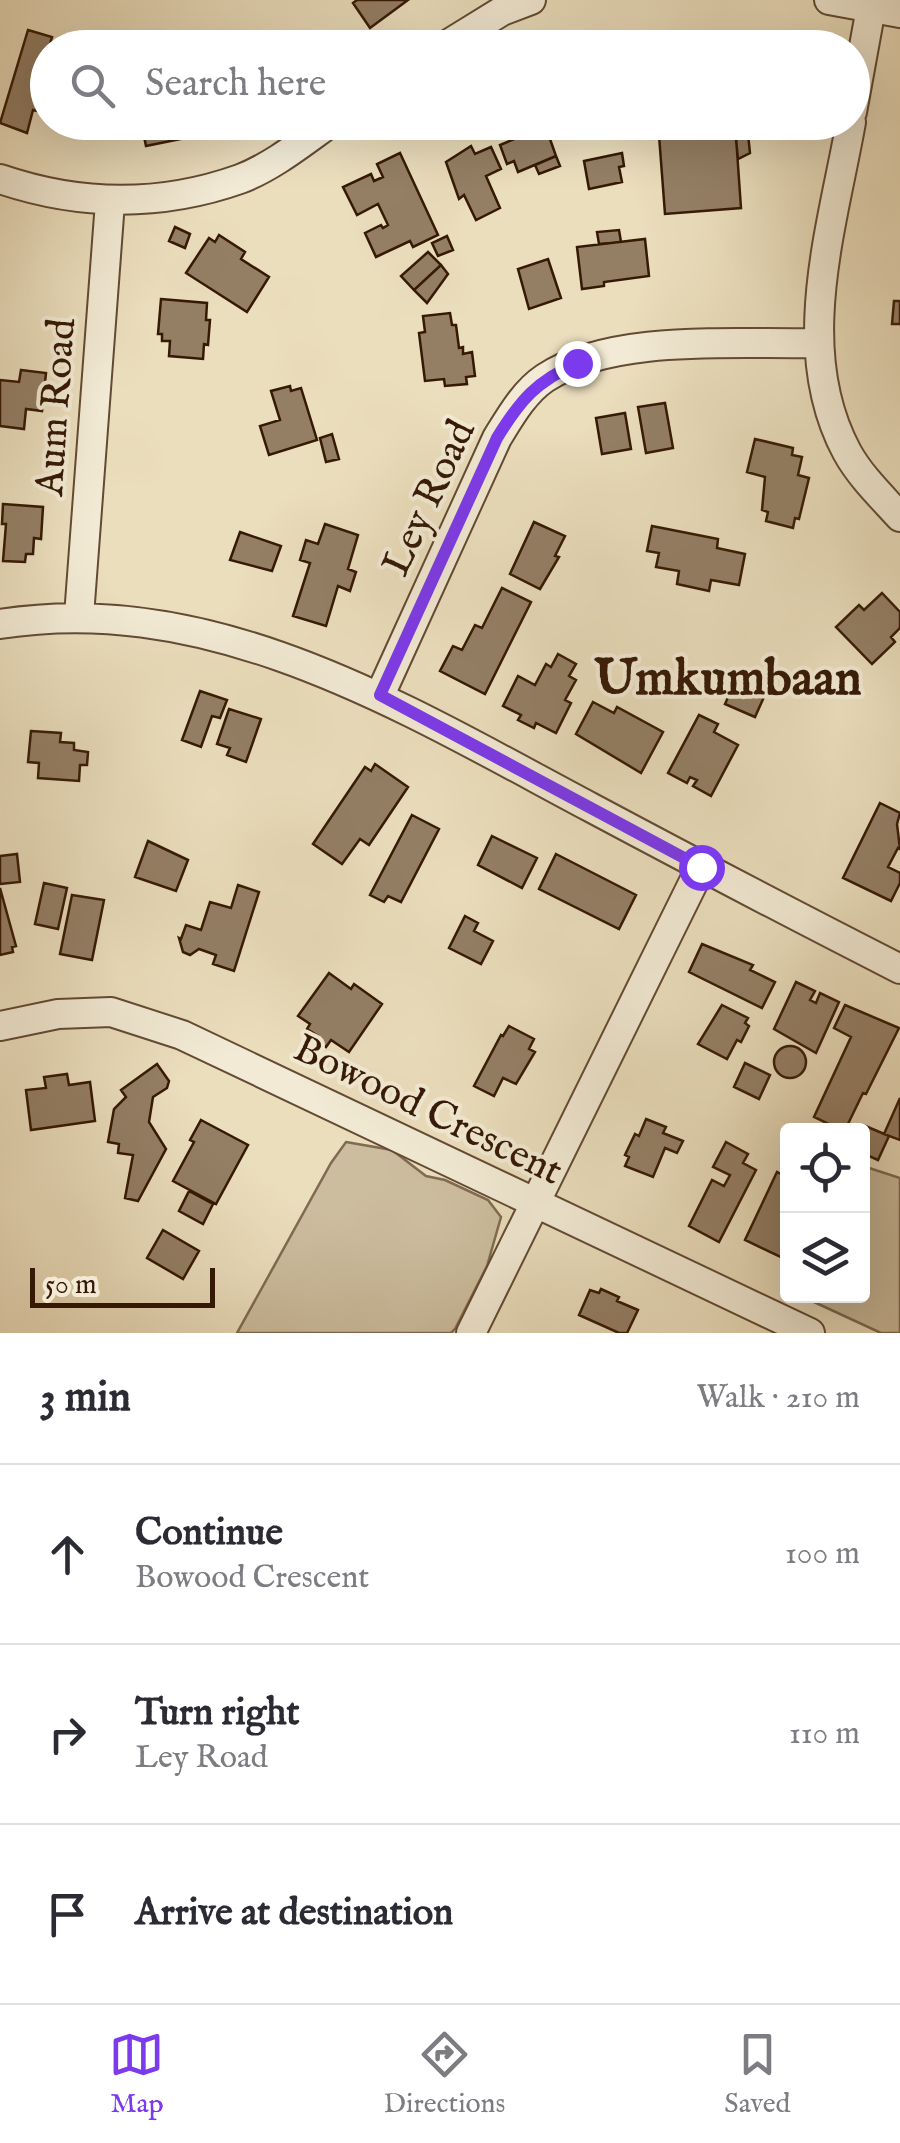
<!DOCTYPE html>
<meta charset="utf-8">
<style>
:root{--surface:#fff;--page:#f7f7f7;--text:#2b2b33;--muted:#7c7c81;--line:#e1e1e2;--accent:#7c3aed}
body{margin:0;font-family:"IM FELL English",serif;background:var(--page);color:var(--text)}
.controls{position:absolute;right:30px;bottom:30px;display:grid;overflow:hidden;border-radius:10px;box-shadow:0 10px 40px #0002}
.controls button{width:90px;height:90px;display:grid;place-items:center;padding:0;border:0;border-bottom:2px solid var(--line);background:var(--surface);color:var(--text);font:50px sans-serif}
.scale{position:absolute;left:30px;bottom:25px;width:185px;box-sizing:border-box;padding-left:10px;border:5px solid #351905;border-top:0;font-size:28px;line-height:35px;white-space:nowrap;color:#351905;-webkit-text-stroke:8px #f2ead4;paint-order:stroke}
.stop{position:absolute;width:30px;height:30px;margin:-22px;border:8px solid #7c3aed;border-radius:50%;background:#fff}
.stop.end{background:#7c3aed;border-color:#fff;box-shadow:0 2px 10px #0008}
.list{margin:0;padding:0;list-style:none}
h2{display:flex;justify-content:space-between;align-items:center;height:130px;margin:0;padding:0 40px;font-size:42px}
h2 small{font-size:32px;font-weight:400;color:var(--muted)}
.list li{display:grid;grid-template-columns:65px 1fr auto;gap:30px;align-items:center;box-sizing:border-box;height:180px;padding:0 40px;border-top:2px solid var(--line)}
.list b{display:block;font-size:38px;white-space:nowrap}
.list p{margin:0;font-size:32px;white-space:nowrap;color:var(--muted)}
.list em{font-size:32px;font-style:normal;color:var(--muted)}
.icon{flex:none;width:55px;height:55px;fill:none;stroke:currentColor;stroke-width:2;stroke-linecap:round;stroke-linejoin:round}
.map{position:relative;flex:none;width:900px;height:1333px;overflow:hidden}
.search{position:absolute;background:var(--surface);box-shadow:0 10px 40px #0002;left:30px;right:30px;top:30px;height:110px;display:flex;align-items:center;gap:25px;box-sizing:border-box;padding:0 35px;border-radius:55px;color:var(--muted);font-size:38px}
.sheet{height:670px;background:var(--surface)}
nav{display:flex;justify-content:space-around;align-items:center;box-sizing:border-box;height:140px;border-top:2px solid var(--line);background:var(--surface);font-size:28px;color:var(--muted)}
nav a{display:grid;justify-items:center;gap:5px}
nav .on{color:var(--accent)}
.map>svg:first-child{display:block}
.green{fill:#ccbd9e;stroke:#806b52;stroke-width:2.5}
.building{fill:#947f65;stroke:#351905;stroke-width:2.5}
.lines{fill:none;stroke-linecap:round;stroke-linejoin:round}
.minor-casing{stroke:#624a33;stroke-width:32}
.minor{stroke:#f2ead4;stroke-width:28}
.route{stroke:#7c3aed;stroke-width:12}
.labels{text-anchor:middle;stroke-width:8;stroke-linejoin:round;paint-order:stroke}
.street-label{font-size:40px;fill:#351905;stroke:#f2ead4}
.district-label{font-size:50px;font-weight:bold;fill:#351905;stroke:#f2ead4}
</style>
<div class="map">
<svg width="900" height="1333" viewBox="0 0 900 1333">
<rect width="100%" height="100%" fill="#ebdebd"/>
<filter id="stains"><feTurbulence type="fractalNoise" baseFrequency=".002" numOctaves="4"/><feColorMatrix values="0 0 0 0 .2 0 0 0 0 .09 0 0 0 0 .02 0 0 0 .5 -.17"/></filter>
<radialGradient id="worn" r=".72"><stop offset=".6" stop-color="#630" stop-opacity="0"/><stop offset="1" stop-color="#630" stop-opacity=".3"/></radialGradient>
<!-- green -->
<path class="green" d="M346 1142 392 1150 426 1176 445 1180 488 1200 501 1217 487 1266 455 1329 451 1333H237L331 1163Z
M863 1166 900 1178V1333H881L801 1296H862Z"/>
<!-- building -->
<path class="building" d="M357 0H408L370 28 353 3Z
M28 30 52 37 40 78 48 81V93L42 112 33 110 27 133 0 123Z
M141 122H196L200 135 146 146Z
M530 122H544L556 156 518 172 514 161 507 164 500 145 526 134 522 125Z
M658 122H735L741 208 665 214Z
M735 130 748 134 750 153 738 159Z
M471 146 475 154 491 147 501 169 486 176 500 208 476 220 464 195 459 199 446 162Z
M400 153 438 235 413 247 410 241 376 257 365 233 381 225 383 228 388 225 378 204 357 215 343 187 371 174 374 181 383 177 377 164Z
M622 153 624 166 619 167 622 182 589 189 584 161Z
M556 156 560 166 539 174 535 165Z
M175 227 190 234 185 248 169 241Z
M619 230 621 242 599 244 597 232Z
M219 235 245 252 241 259 269 277 247 312 186 273 209 238 215 242Z
M447 236 453 250 438 256 432 243Z
M645 239 649 276 604 282V286L582 289 577 247Z
M428 252 441 265 414 290 401 276Z
M548 259 561 298 529 309 518 269Z
M441 265 448 274 427 303 414 290Z
M161 299 207 303 206 320H210L208 345 204 344 203 359 169 356 170 341H162V334H158Z
M894 301H900V324H892Z
M450 313 452 325H456L459 348 463 347V354L472 352 475 376 466 377 467 384 445 386 444 379 425 381 419 333 425 332 423 316Z
M21 370 46 373 42 411 26 409 24 429 0 426V380L19 382Z
M290 386 291 391 301 388 317 440 269 455 260 426 280 420 271 391Z
M665 403 673 448 646 453 638 407Z
M625 413 631 449 602 454 596 418Z
M332 434 339 459 326 462 320 438Z
M755 439 793 448 792 455 802 457 798 475 809 478 799 519 795 518 793 528 766 521 768 512 762 510 765 477 747 472Z
M3 504 43 507 41 539 34 538 33 554H26L25 562 3 561 6 524H2Z
M534 522 565 536 555 556 559 557 540 589 510 574Z
M325 524 358 535 348 569 356 572 350 591 338 586 326 626 293 616 310 563 300 560 306 540 318 544Z
M652 526 718 539 717 548 745 554 739 585 711 580 709 591 677 584 679 571 656 567 659 553 647 551Z
M240 532 281 546 272 571 230 560Z
M502 588 531 602 485 694 440 671 453 646 462 650 475 625 482 628Z
M882 593 900 612V628L891 637 895 642 872 664 836 627 859 605 864 610Z
M558 654 576 664 569 676 576 680 565 700 571 703 556 733 536 723 534 728 518 720 521 715 503 706 518 676 535 685 546 664 551 667Z
M738 675 768 688 755 717 725 704Z
M200 691 227 700 220 718 212 716 201 747 182 740Z
M593 702 614 713 617 707 663 732 641 773 576 734Z
M229 709 261 719 246 762 227 755 230 748 217 744Z
M699 715 718 724 714 732 738 745 711 796 693 786 697 780 690 777 687 783 668 773Z
M31 731 61 733 60 742 74 743V750L88 752 87 765H80L79 781 38 778 39 763 28 762Z
M375 764 408 787 369 845 360 839 342 864 313 844 365 767 371 771Z
M880 803 900 813 897 824 900 849 898 848 888 867 900 873V883L891 901 843 878Z
M412 815 439 829 401 902 388 896 384 902 370 895Z
M492 836 537 858 522 888 478 865Z
M148 841 188 860 176 891 135 877Z
M17 854 20 882 0 884V856Z
M556 854 636 895 619 929 539 889Z
M44 883 67 888 58 929 35 924Z
M238 885 259 892 234 971 213 964 216 955 199 949 190 955 183 952 179 938 181 939 186 925 201 930 210 902 231 908Z
M0 888 16 946 12 947 13 952 0 955Z
M72 895 104 900 92 960 60 954Z
M465 916 478 923 474 931 493 941 481 964 449 948Z
M702 944 753 965 750 970 775 982 762 1008 689 972Z
M329 973 351 989 354 984 382 1004 349 1052 331 1040 326 1047 316 1041 318 1036 307 1029 310 1024 298 1016Z
M796 982 815 991 810 1000 816 1003 820 993 839 1002 816 1053 774 1029Z
M722 1005 748 1018 745 1023 749 1026 741 1042 737 1040 727 1059 698 1044Z
M845 1005 899 1028 866 1094 863 1093 845 1130H841L814 1117 851 1037 834 1028Z
M509 1026 534 1039 529 1049 535 1052 516 1084 503 1078 494 1096 474 1086 501 1035 503 1036Z
M774 1062a16 16 0 1 1 32 0a16 16 0 1 1-32 0Z
M745 1063 770 1075 759 1099 734 1087Z
M157 1064 169 1081 167 1088 153 1097 149 1122 166 1149 138 1201 125 1198 133 1155 118 1153 119 1144 108 1142 114 1109 126 1097 121 1090Z
M67 1074 69 1085 90 1082 95 1121 31 1130 26 1090 46 1088 44 1077Z
M900 1098V1140L884 1134Z
M646 1119 666 1127 663 1133 683 1141 677 1153 665 1148 653 1177 625 1166 629 1157 625 1155 635 1134 639 1136Z
M201 1120 248 1145 216 1204 173 1181 194 1142 190 1140Z
M863 1125 889 1136 878 1160 862 1153 861 1130Z
M726 1142 748 1154 743 1163 756 1170 719 1242 689 1226 712 1180 724 1186 730 1175 713 1167Z
M788 1166V1252L785 1259 745 1240 777 1172 783 1175Z
M189 1191 213 1204 203 1224 179 1211Z
M163 1230 199 1251 183 1279 147 1258Z
M601 1289 619 1297 617 1301 638 1310 627 1333H619L579 1315 590 1290 599 1293Z"/>
<g class="lines">
<defs>
<path id="minor" d="M829 0 900 13
M442 48 502 11 531 0
M852 112 871 8
M851 122C832 229 792 350 847 452 860 476 882 497 900 517
M0 179C79 206 161 207 240 179 272 167 303 142 331 122
M79 616 110 202
M0 624C215 590 409 711 590 807 693 862 796 916 900 969
M380 695 497 438C510 417 524 392 545 378 613 333 738 345 818 343
M0 1026 58 1014 111 1012 182 1035 810 1333
M471 1333 701 867"/>
</defs>
<!-- minor casing -->
<use href="#minor" class="minor-casing"/>
<!-- minor -->
<use href="#minor" class="minor"/>
</g>
<g class="lines">
<!-- route -->
<path class="route" d="M577 363C536 382 521 399 497 438L380 695 701 867"/>
</g>
<g class="labels">
<!-- street labels -->
<g class="street-label">
<text transform="translate(54 407) rotate(-86)" y="14">Aum Road</text>
<text transform="translate(427 497) rotate(-65)" y="14">Ley Road</text>
<text transform="translate(429 1108) rotate(26)" y="14">Bowood Crescent</text>
</g>
<!-- district labels -->
<g class="district-label">
<text x="728" y="694">Umkumbaan</text>
</g>
</g>
<rect width="100%" height="100%" filter="url(#stains)"/>
<rect width="100%" height="100%" fill="url(#worn)"/>
</svg>
<div class="controls">
<button><svg class="icon" aria-label="locate" viewBox="0 0 24 24"><circle cx="12" cy="12" r="6"/><path d="M12 2v4M12 18v4M2 12h4M18 12h4"/></svg></button>
<button><svg class="icon" aria-label="layers" viewBox="0 0 24 24"><path d="M12 4l9 5-9 5-9-5zM3 14l9 5 9-5"/></svg></button>
</div>
<div class="scale">50 m</div>
<div class="stop" style="left:701px;top:867px"></div>
<div class="stop end" style="left:577px;top:363px"></div>
<div class="search"><svg class="icon" aria-label="search" viewBox="0 0 24 24"><circle cx="10" cy="10" r="6"/><path d="M15 15l6 6"/></svg>Search here</div>
</div>
<section class="sheet">
<h2>3 min<small>Walk · 210 m</small></h2>
<ul class="list">
<li><svg class="icon" aria-label="ahead" viewBox="0 0 24 24"><path d="M12 20V5M6 11l6-6 6 6"/></svg><div><b>Continue</b><p>Bowood Crescent</p></div><em>100 m</em></li>
<li><svg class="icon" aria-label="right" viewBox="0 0 24 24"><path d="M7 20v-9h11M14 6l5 5-5 5"/></svg><div><b>Turn right</b><p>Ley Road</p></div><em>110 m</em></li>
<li><svg class="icon" aria-label="arrive" viewBox="0 0 24 24"><path d="M6 21V4h12l-3 4 3 4H6"/></svg><div><b>Arrive at destination</b></div></li>
</ul>
</section>
<nav>
<a class="on"><svg class="icon" aria-label="map" viewBox="0 0 24 24"><path d="M3 6l6-2 6 2 6-2v14l-6 2-6-2-6 2zM9 4v14M15 6v14"/></svg>Map</a>
<a><svg class="icon" aria-label="directions" viewBox="0 0 24 24"><path d="M12 3l9 9-9 9-9-9zM9 14v-3h6M13 9l2 2-2 2"/></svg>Directions</a>
<a><svg class="icon" aria-label="saved" viewBox="0 0 24 24"><path d="M7 4h10v16l-5-4-5 4z"/></svg>Saved</a>
</nav>
